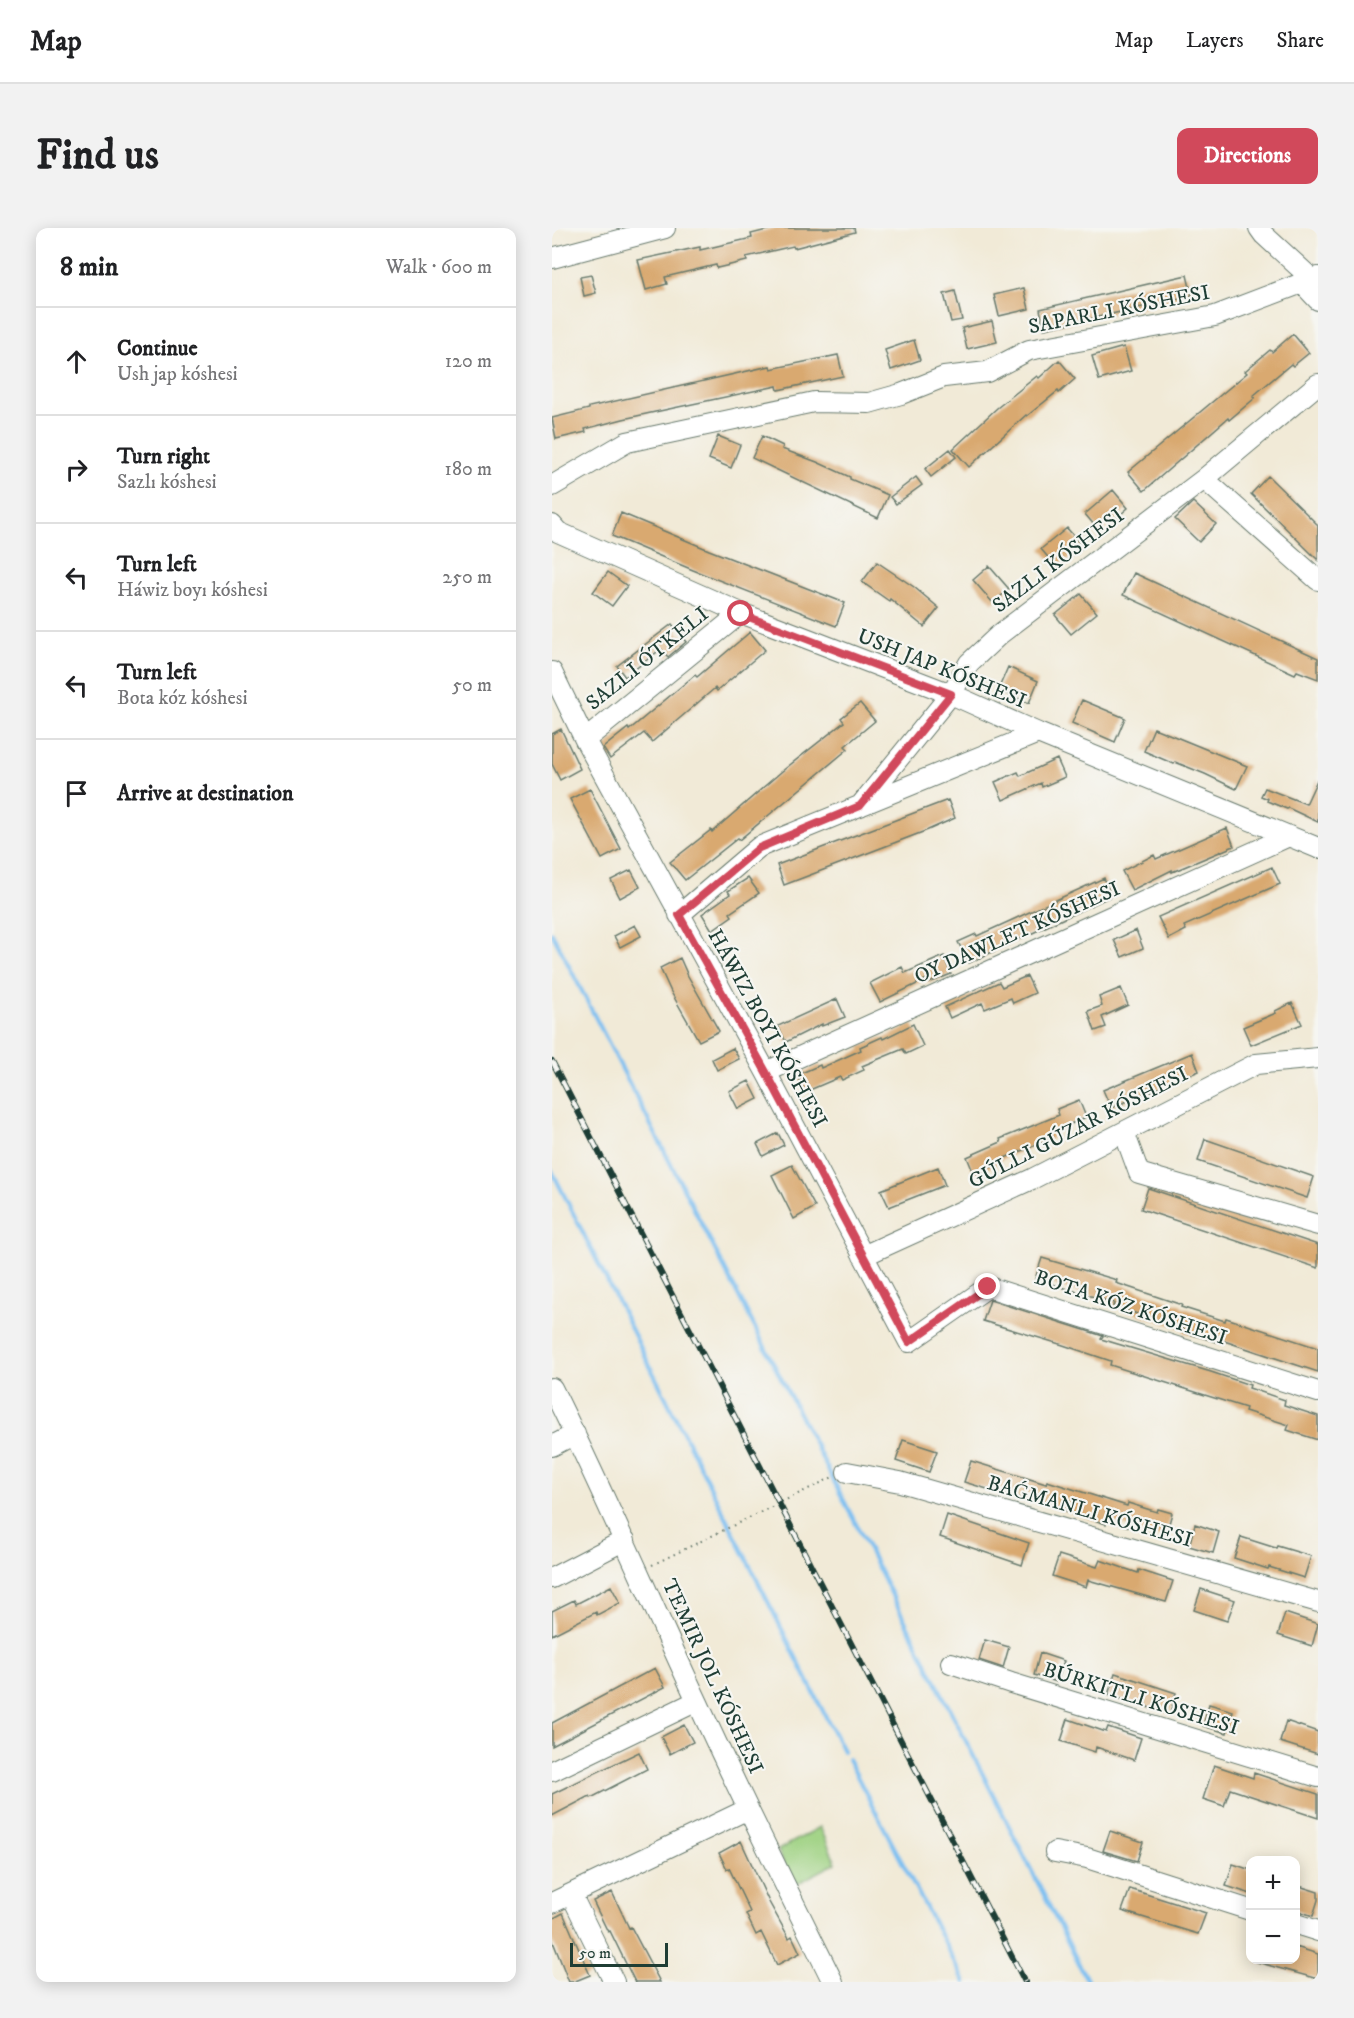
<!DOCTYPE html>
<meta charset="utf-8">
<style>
:root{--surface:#fff;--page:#f2f2f2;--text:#202124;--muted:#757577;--line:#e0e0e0;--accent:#d1495b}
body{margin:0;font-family:"IM FELL DW Pica",serif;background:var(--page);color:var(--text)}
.controls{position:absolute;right:18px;bottom:18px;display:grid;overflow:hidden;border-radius:12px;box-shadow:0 3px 15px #0003}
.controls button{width:54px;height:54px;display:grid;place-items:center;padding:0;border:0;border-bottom:2px solid var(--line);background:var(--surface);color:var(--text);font:30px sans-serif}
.scale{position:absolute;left:18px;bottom:15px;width:98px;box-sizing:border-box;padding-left:6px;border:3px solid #1f3d34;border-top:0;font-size:16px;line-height:21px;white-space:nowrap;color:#1f3d34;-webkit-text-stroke:4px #f6f6f2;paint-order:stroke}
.stop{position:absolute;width:18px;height:18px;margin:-14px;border:4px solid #d1495b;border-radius:50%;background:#fff}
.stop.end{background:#d1495b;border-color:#fff;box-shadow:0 2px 6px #0008}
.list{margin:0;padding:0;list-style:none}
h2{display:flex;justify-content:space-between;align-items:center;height:78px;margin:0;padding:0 24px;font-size:26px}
h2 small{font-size:20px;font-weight:400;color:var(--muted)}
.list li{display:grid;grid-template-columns:39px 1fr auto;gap:18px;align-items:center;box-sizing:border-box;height:108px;padding:0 24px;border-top:2px solid var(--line)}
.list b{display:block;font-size:22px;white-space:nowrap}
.list p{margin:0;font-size:20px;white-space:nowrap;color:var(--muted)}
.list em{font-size:20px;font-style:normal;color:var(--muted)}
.icon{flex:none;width:33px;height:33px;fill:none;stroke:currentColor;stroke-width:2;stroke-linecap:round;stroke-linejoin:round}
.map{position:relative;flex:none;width:766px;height:1754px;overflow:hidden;border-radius:12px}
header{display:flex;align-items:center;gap:36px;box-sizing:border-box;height:84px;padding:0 30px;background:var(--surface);border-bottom:2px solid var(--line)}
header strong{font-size:28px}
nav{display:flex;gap:33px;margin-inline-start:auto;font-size:21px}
.intro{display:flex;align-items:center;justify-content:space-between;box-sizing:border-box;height:144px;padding:0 36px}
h1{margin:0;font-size:42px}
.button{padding:15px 27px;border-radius:12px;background:var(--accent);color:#fff;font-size:21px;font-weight:700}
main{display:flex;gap:36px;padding:0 36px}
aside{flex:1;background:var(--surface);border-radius:12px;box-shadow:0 3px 15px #0003}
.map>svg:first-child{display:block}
.green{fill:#9ed181;stroke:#5e875a;stroke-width:1.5}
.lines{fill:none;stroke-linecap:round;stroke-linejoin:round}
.stream{stroke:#7bbff1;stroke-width:4}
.building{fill:#d9a96f}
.minor-casing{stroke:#687a6d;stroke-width:22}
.path{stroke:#687a6d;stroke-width:2;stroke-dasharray:1.5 4.5;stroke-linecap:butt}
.minor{stroke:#fff;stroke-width:20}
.rail-casing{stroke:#1f3d34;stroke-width:6}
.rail{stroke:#f6f6f2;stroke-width:4;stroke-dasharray:11;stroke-linecap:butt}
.route{stroke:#d1495b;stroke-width:8}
.labels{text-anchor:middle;stroke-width:4.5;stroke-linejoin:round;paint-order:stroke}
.street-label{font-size:21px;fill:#1f3d34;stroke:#f6f6f2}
</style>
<header>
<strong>Map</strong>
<nav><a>Map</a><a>Layers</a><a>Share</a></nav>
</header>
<div class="intro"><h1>Find us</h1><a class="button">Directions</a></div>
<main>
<aside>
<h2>8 min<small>Walk · 600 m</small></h2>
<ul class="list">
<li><svg class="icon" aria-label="ahead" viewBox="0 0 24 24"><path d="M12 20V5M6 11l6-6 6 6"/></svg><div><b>Continue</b><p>Ush jap kóshesi</p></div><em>120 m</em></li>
<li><svg class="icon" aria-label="right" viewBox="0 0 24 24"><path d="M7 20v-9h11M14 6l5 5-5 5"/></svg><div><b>Turn right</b><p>Sazlı kóshesi</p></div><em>180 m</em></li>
<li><svg class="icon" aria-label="left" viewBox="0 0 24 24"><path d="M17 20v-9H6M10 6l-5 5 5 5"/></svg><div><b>Turn left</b><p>Háwiz boyı kóshesi</p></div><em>250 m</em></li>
<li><svg class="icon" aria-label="left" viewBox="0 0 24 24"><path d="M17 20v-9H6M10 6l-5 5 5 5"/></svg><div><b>Turn left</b><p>Bota kóz kóshesi</p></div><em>50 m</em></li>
<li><svg class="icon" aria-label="arrive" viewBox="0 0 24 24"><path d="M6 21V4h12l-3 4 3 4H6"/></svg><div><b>Arrive at destination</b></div></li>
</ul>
</aside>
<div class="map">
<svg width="766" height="1754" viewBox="0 0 766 1754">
<rect width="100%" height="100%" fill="#f6f6f2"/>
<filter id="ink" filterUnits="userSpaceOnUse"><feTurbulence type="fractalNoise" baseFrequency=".0167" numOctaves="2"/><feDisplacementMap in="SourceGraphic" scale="12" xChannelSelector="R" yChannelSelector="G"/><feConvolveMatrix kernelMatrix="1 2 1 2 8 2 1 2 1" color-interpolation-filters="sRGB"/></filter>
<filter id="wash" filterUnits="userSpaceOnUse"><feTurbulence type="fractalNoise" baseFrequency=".008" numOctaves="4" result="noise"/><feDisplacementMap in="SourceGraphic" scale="24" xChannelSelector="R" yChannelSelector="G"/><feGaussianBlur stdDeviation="1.35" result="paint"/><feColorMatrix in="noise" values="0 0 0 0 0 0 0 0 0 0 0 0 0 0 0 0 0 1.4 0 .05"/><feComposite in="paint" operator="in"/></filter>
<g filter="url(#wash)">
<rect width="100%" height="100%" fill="#f1ead7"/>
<!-- green -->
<path class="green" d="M268 1599 284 1635 241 1658 226 1622Z"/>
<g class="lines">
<!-- stream -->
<path class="stream" d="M0 705 306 1300 536 1754
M0 943 291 1523
M296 1531 413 1754"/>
</g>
<g id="blocks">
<!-- building -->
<path class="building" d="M223 0H302L303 4 242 20 241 18 194 29 195 33 165 40 164 37 113 49 115 56 94 62 86 32 148 19V22L200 10 199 6Z
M39 47 44 65 32 68 28 49Z
M635 47 640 68 492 101 488 81Z
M472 60 477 81 447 88 442 67Z
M403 63 410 92 399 94 392 66Z
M440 93 445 114 415 121 410 100Z
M741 106 757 125 741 138 739 136 701 168 703 170 677 192 676 190 592 263 576 244 695 145 693 143 718 122 720 124Z
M362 112 368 132 339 142 333 122Z
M572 119 579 143 547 152 540 128Z
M286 127 291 148 226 162 225 158 117 181 71 191 33 201 34 204 4 211 0 190 37 181V179L218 138 219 141Z
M507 132 523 151 507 165 506 163 475 188 474 187 417 239 401 221 445 180 485 148 487 150Z
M166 208 188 217 179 240 157 231Z
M210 208 231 218 230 221 265 234 298 249V251L336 267 326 290 200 230Z
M398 221 404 229 379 249 373 241Z
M716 248 766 297V332L699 266Z
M364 249 370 257 344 276 338 269Z
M561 262 576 280 548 304 533 286Z
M641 274 664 296 647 314 623 291Z
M69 285 157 322 293 375 284 398 141 342 60 308Z
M515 300 531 319 505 340 489 321Z
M325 334 362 359 387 380 372 399 338 371 337 373 310 354Z
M437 338 457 361 441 375 421 352Z
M56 344 75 358 60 378 41 364Z
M582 345 766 430V451L745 443 743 446 571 367Z
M529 366 545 385 519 406 503 387Z
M120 396 134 414 116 429 109 421 73 449 65 438Z
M198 404 213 422 165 463 163 460 100 514 92 505 58 531 51 520 76 500 77 502 143 447 145 449Z
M456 439 486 453 477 475 446 462Z
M530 472 573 490 563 514 520 495Z
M308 475 323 493 293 518 296 521 187 612 186 610 133 652 118 634 159 602 160 604 229 544 292 494 289 490Z
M602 500 695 538 684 561 653 546 623 534 622 536 592 523Z
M9 501 28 541 8 552 0 536V506Z
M505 531 513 549 490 559 489 555 451 572 443 554 466 544 468 548Z
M766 550V594L736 580 735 581 715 573 716 571 709 568 713 560 754 576Z
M38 561 69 621 50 631 18 571Z
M396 572 403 590 376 602 232 657 225 637Z
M675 600 682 618 620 644V642L580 662 570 643 602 627 604 631Z
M720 639 728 656 632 698 634 702 617 711 606 689Z
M79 642 88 659 68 670 59 652Z
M196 650 207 665 178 685 180 688 160 702 150 686 178 666 176 663Z
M552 650 559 668 417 735 406 714 424 706 425 708Z
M83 697 89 708 68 719 62 708Z
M584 702 591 720 570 729 562 712Z
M392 728 399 746 377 755 375 751 328 774 318 755 350 739 353 745Z
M128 730 136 748 167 803 147 813 119 764 108 740Z
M475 748 483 765 461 775 459 770 433 781 430 775 398 790 393 779 447 754 450 759Z
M569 760 576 777 550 789 554 799 543 803 536 783 550 778 547 769Z
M285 771 293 789 270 798V796L234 814 226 798Z
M740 775 750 796 699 817 691 799 724 785 723 783Z
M361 796 371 818 354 826 351 821 310 838 312 842 290 852 288 849 253 864 245 847 268 837 269 840 309 822 308 819 330 809 331 811Z
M181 820 187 831 165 842 160 831Z
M640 825 647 843 559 880 551 862Z
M197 853 206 871 186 881 177 863Z
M527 872 534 889 499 905 501 910 443 934 444 937 422 946 415 929 449 914 448 911 507 887 505 881Z
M226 905 232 917 211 928 205 916Z
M653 911 762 949 755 970 646 933Z
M240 937 263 979 242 991 220 947Z
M386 939 393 957 337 979 329 962Z
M596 960 766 1017V1040L589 981Z
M490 1030 565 1052 564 1055 630 1077 629 1079 673 1093 674 1090 766 1120V1144L666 1111 665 1114 631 1104 632 1101 561 1078 562 1075 483 1051Z
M438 1072 551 1108 549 1111 659 1144 698 1157 697 1160 733 1172 732 1177 766 1188V1212L735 1202 737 1197 693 1183 694 1180 558 1137 559 1133 511 1117 431 1093Z
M351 1212 385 1223 377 1244 344 1233Z
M419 1233 494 1256 495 1253 575 1278 576 1275 605 1284 606 1281 620 1285 613 1310 555 1292 554 1296 480 1272 479 1274 412 1254Z
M395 1287 477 1315 470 1337 388 1309Z
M643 1296 667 1304 661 1325 637 1318Z
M689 1309 724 1320 725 1318 759 1328 752 1350 717 1339 716 1341 682 1330Z
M507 1327 545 1339 548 1332 586 1345 587 1342 621 1353 614 1374 536 1352 534 1359 500 1348Z
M59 1358 68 1375 45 1387 44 1384 0 1407V1383L22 1372 24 1376Z
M649 1361 683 1372 675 1393 642 1382Z
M733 1385 766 1396 760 1418 726 1407Z
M433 1412 457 1419 451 1440 427 1432Z
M488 1425 512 1433 505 1454 482 1447Z
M103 1440 113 1459 0 1518V1495Z
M563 1445 624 1465 618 1486 556 1467Z
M657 1476 681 1483 675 1505 651 1498Z
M516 1491 554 1504 556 1499 589 1510 582 1532 544 1519 543 1524 509 1513Z
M734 1493 766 1504V1526L728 1514Z
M132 1497 141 1514 118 1526 109 1509Z
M87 1524 95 1541 39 1570 38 1568 0 1588V1566Z
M662 1537 701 1550 702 1545 766 1566V1590L678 1561 672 1578 651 1571Z
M558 1603 591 1614 585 1633 551 1623Z
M189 1613 217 1674 237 1710 240 1708 248 1725 225 1737 209 1704 204 1707 194 1686 198 1684 177 1640 175 1641 167 1625Z
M681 1636 699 1642V1666L674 1658Z
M744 1657 766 1664V1672L761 1688 744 1682Z
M578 1661 654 1685 646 1706 570 1683Z
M60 1664 77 1700 79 1699 108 1754H83L58 1703 56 1704 41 1673Z
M11 1685 38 1747 21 1754H17L0 1711V1691Z
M744 1719 766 1726V1751L705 1734 706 1731H744Z"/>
</g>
</g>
<g filter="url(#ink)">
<use href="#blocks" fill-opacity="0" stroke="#687a6d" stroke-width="1.5"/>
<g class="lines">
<defs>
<path id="minor" d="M707 0 712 7 761 52
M0 30 113 0
M751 56 766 72
M652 251 766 352
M0 258 75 214 262 174 317 175 349 166 392 149 435 144 477 122 663 88 766 49
M0 297 6 304 189 385 399 466 486 505 766 620
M0 444 33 512 214 844 357 1114 436 1059 766 1164
M33 512 189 385
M308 578 399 466 417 435 448 406 652 251 766 156
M127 687 207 619 486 505
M214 844 737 608
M572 904 587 945 766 997
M311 1028 480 951 704 836 766 830
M0 1160C52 1264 97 1370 146 1475 189 1569 235 1661 281 1754
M0 1218 23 1206
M295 1244 348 1254 766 1374
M0 1350 73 1312
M399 1435 459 1455 766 1549
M0 1543 145 1473
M503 1624 535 1630 698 1682
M19 1666 62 1754
M0 1675 196 1581
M744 1696 766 1703"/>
</defs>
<!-- minor casing -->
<use href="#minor" class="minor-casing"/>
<!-- path -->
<path class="path" d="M100 1337 281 1249"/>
<!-- minor -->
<use href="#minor" class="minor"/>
<defs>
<path id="rail" d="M0 833 473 1754"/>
</defs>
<!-- rail casing -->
<use href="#rail" class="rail-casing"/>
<!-- rail -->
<use href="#rail" class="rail"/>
</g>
</g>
<g class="lines" filter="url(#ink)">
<!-- route -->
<path class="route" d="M189 386 399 466 308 578 207 620 127 687 214 844 357 1114 436 1059"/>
</g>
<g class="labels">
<!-- street labels -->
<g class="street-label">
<text transform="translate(567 81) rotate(-11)" y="7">SAPARLI KÓSHESI</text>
<text transform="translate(506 332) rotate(-37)" y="7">SAZLI KÓSHESI</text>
<text transform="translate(95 430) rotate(-39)" y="7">SAZLI ÓTKELI</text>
<text transform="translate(390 440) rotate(22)" y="7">USH JAP KÓSHESI</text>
<text transform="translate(465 704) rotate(-24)" y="7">OY DAWLET KÓSHESI</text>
<text transform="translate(216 800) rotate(61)" y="7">HÁWIZ BOYI KÓSHESI</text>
<text transform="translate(526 899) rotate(-27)" y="7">GÚLLI GÚZAR KÓSHESI</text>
<text transform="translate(579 1079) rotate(18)" y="7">BOTA KÓZ KÓSHESI</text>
<text transform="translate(538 1283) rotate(16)" y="7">BAǴMANLI KÓSHESI</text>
<text transform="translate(161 1448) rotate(65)" y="7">TEMIR JOL KÓSHESI</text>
<text transform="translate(589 1470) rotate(17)" y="7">BÚRKITLI KÓSHESI</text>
</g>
</g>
</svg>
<div class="controls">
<button>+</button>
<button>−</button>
</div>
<div class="scale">50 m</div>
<div class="stop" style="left:189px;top:386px"></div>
<div class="stop end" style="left:436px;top:1059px"></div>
</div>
</main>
